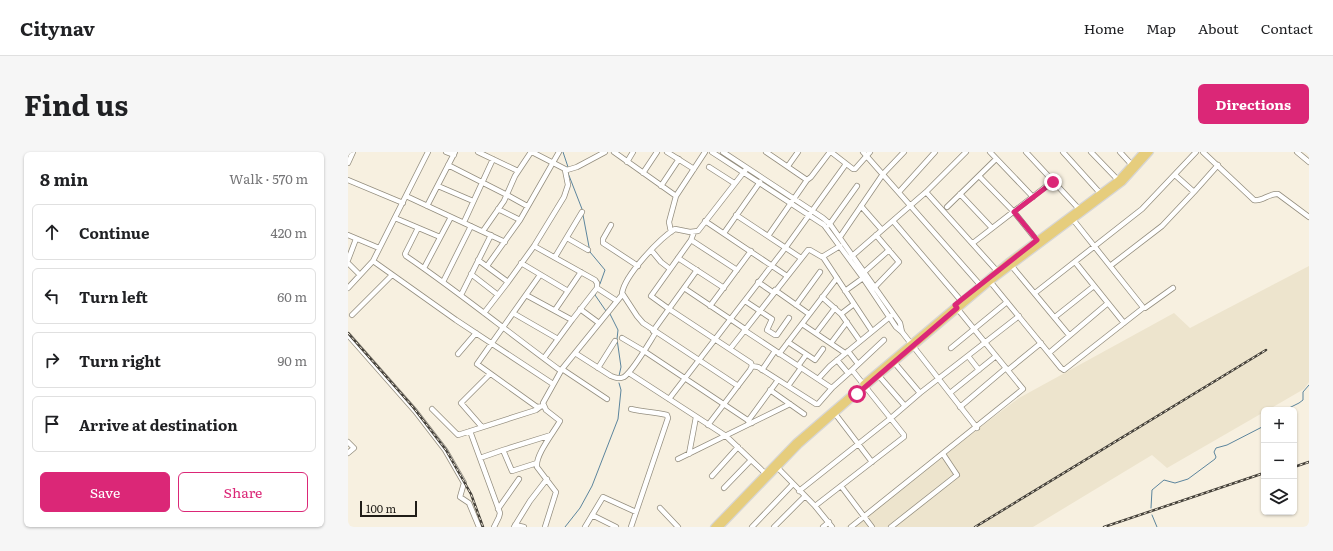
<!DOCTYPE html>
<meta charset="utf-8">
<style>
:root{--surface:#fff;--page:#f6f6f6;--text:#202124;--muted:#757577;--line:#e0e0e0;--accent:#db2777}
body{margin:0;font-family:Literata,serif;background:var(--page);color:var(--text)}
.controls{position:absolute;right:12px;bottom:12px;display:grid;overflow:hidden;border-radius:6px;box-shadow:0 1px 3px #0004}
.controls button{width:36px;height:36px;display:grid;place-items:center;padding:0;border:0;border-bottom:1px solid var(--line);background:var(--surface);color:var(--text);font:20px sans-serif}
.scale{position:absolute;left:12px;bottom:10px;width:57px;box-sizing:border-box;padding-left:4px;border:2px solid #201d18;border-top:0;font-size:11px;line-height:14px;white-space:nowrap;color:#201d18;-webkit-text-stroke:3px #f7f0e0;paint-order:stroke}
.stop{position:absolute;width:12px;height:12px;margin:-9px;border:3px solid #db2777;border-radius:50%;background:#fff}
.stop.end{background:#db2777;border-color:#fff;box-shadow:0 1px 4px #0008}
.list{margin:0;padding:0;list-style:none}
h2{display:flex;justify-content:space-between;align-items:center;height:52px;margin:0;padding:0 16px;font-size:17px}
h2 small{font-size:13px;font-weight:400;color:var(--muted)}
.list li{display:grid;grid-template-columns:26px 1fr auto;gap:12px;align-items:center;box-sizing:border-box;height:56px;margin:0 8px 8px;padding:0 8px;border:1px solid var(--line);border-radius:6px}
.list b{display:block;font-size:15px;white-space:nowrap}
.list em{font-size:13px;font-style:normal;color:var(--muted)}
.actions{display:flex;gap:8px;padding:12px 16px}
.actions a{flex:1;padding:9px 0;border:1px solid var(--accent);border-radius:6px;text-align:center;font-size:14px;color:var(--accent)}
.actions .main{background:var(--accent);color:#fff}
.icon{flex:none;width:22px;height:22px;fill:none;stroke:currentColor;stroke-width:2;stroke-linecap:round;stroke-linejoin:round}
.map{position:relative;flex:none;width:961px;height:375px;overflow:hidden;border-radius:6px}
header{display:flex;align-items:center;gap:24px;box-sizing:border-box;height:56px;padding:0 20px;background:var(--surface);border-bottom:1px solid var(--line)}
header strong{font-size:19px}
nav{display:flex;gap:22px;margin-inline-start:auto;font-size:14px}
.intro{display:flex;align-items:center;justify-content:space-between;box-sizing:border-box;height:96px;padding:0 24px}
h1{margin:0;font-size:28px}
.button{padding:10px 18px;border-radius:6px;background:var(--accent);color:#fff;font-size:14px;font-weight:700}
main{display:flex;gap:24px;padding:0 24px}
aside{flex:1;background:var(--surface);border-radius:6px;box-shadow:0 1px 3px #0004}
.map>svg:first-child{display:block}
.built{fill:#ede4cd}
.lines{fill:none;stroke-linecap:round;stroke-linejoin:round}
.stream{stroke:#5c859d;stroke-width:1}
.minor-casing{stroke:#948e7f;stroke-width:6}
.major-casing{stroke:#d7d6d5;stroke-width:8}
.minor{stroke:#fff;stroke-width:4.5}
.major{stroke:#e6cd7d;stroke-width:5.5}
.rail-casing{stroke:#444039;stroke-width:2.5}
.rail{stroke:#f7f0e0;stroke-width:1;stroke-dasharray:3;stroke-linecap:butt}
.route{stroke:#db2777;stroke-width:5}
</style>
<header>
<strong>Citynav</strong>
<nav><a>Home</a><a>Map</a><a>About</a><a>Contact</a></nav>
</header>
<div class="intro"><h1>Find us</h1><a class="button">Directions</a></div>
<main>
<aside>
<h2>8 min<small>Walk · 570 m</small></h2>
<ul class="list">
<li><svg class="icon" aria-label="ahead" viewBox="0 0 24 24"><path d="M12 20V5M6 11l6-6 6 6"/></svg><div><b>Continue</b></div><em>420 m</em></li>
<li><svg class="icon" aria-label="left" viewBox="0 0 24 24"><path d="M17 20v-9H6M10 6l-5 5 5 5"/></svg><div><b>Turn left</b></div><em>60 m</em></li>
<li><svg class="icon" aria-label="right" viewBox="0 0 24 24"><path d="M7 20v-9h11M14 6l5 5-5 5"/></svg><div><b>Turn right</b></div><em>90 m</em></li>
<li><svg class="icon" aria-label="arrive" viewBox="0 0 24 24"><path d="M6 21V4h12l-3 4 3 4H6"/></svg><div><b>Arrive at destination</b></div></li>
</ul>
<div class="actions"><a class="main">Save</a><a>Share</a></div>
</aside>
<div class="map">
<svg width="961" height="375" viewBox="0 0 961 375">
<rect width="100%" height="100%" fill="#f7f0e0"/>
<!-- built -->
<path class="built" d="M961 114V230L956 237 920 258H916V260L819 316 804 303 685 375H498L671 246 826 161 842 176Z"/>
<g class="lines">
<!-- stream -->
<path class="stream" d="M215 0 220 15
M220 21 234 57
M235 63 242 100 257 118 252 132
M248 141 247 143 258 159
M262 162 270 178 269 187 273 215 271 224
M937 258 951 251 955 248V240L961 233
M803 356 804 338 816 328 827 331 840 327 867 307 868 305 866 300 868 296 879 293 916 274
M804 363 809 375
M217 375 232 356 244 334 270 267 273 238 271 231"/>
<defs>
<path id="minor" d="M98 0 106 3
M130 0 170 19
M184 0 219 18 229 15 257 0
M266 0 328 44 321 70 323 80
M319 0 346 17
M364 0 476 73 515 126 548 175 554 180 629 276
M375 0 475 66 482 72 552 171 554 180
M418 0 459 28 420 84
M483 0 505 17H507L522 0
M515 0 634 135
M642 0 685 45
M678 0 731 57
M715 0 752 41
M743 0 772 30
M772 0 784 13
M855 0 906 48C914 50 921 41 930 42L961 65
M949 0 961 10
M279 10 285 0
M0 11 5 0
M100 13 159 43 179 54
M440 14 450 0
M361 15 386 31
M295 21 309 0
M827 23 846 40
M631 24 666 60 691 91
M0 28 55 51
M459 28 463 25 482 0
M90 34 125 49
M313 34 331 7
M551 40 587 0
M578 40 649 119
M612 42 644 76
M58 44 157 90
M328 44 357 0
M79 54 107 0
M513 54 534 78
M599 55 648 7
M150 57 172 68
M388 63 453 106
M47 66 92 85
M357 69 439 124
M545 69 615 151
M116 70 145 7
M263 73 255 87V91L290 114
M481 73 509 34
M70 76 57 102 58 104C111 140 161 181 213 219
M135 79 156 49 167 24 183 0
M346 80 343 88 303 144 321 157 403 211 404 214 402 218 360 273
M376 81 412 30
M0 83 31 96
M492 85 535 22 556 0
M219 86 240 98
M343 88 389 118
M625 91 705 29
M186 94 247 128 249 131V136L269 149
M303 98 313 110 322 117
M207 105 234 60
M475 105 524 179
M503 105 578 40 618 0
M330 106 376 136
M0 108 8 87
M130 108 160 130
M25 109 108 168 205 232
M727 110 776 171
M0 111 12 123
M173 111 220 139
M662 112 721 183
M139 114 172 68 211 0
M762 114 814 74 846 40 870 13
M76 116 103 65
M123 122 150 143
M514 122 541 98
M192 123 129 212 189 255 196 254
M640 127 713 216 716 218 795 156 794 154 723 65
M95 130 123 74
M410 130 426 141
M0 136 25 109 80 0
M336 136 397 177
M526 136 551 110 528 83
M427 138 461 162
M497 139 515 126
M687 141 794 57 848 0
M113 143 143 83
M178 143 224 168
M474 145 493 162 512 189
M397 149 424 167 419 178 427 183H429L441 166
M448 153 472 120
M362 154 403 99
M795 156H797L825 136
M232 157 251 171
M207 158 233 120
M136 161 160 130 186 94 216 45 220 33 217 18
M165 161 210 187
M493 162 506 152
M4 163 44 123
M707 165 746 134
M454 172 497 201
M396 178 482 235H485L504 218
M305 179 349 118
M468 181 487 156
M0 183 67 259 97 298 116 331 112 345 121 351 131 375
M274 186 296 199 404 271
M440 190 467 208 475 197
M483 191 499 170
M603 196 659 150
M382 197 460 98H462L474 105 492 94
M500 199 510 212
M227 201 263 224C268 226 271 227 276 225 285 219 301 191 308 180
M701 201 760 151
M110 202 128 181
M431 202 489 126
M620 204 631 218
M196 206 224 168 249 136
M489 208 500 221
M545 209 572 241
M404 214 410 215 468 252H470L484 236
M450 214 458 203
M250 216 267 189
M214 217 259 247
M414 218 427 199
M660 218 693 191
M281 221 378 284 420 324
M531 224 557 254
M470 227 482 214 543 164
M390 234 295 171 289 164 274 141C277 123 311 87 327 77L342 80 350 79 399 16
M440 234 453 216
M422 238 456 262
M602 241 648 204
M321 247 438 95 498 12
M612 255 658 216
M84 257 110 283 188 258 192 255
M485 259 524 310
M400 269 430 228
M134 275 113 251 142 222
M122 279 152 361 151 365 146 375
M0 290 6 296 0 301
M341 302 348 265
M132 306 155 298
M330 307 442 252
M189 311 164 319 155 298 203 283
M427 313 467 354 484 375
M364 324 390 295
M493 334 524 375
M376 336 403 308
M451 339 543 266 572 241 671 164
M467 354 556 285V283L504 218 536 188
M312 356 330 375
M150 357 171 327
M244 363 268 375
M167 373 176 375
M166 375 182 349 199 327
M197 375 208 340 189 315C187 303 206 280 212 269L198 258 195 251 214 217 274 143
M237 375 255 345 288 360
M283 375 320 266 319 263C307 260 295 260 283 257
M404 375 445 332
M426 375 457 344
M475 375 481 370
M503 375 675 237 608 155
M543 375 609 323 595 302"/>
<path id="major" d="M515 232 660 110 770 28 795 0
M366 375 448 290 504 242
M372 375 451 293 509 242 643 129 775 30 802 0"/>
</defs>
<!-- minor casing -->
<use href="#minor" class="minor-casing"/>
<!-- major casing -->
<use href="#major" class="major-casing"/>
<!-- minor -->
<use href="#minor" class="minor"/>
<!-- major -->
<use href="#major" class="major"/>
<defs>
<path id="rail" d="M0 181 65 255 98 298 123 342 135 375
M946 315 961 310
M627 375 918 198
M756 375 916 321"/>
</defs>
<!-- rail casing -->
<use href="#rail" class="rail-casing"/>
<!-- rail -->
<use href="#rail" class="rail"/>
</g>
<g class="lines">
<!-- route -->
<path class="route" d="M509 242 609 156 607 153 613 148 689 88 666 60 705 30"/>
</g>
</svg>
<div class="controls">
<button>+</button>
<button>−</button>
<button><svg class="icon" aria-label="layers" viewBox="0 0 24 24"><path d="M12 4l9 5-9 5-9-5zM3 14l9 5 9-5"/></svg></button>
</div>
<div class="scale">100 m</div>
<div class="stop" style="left:509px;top:242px"></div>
<div class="stop end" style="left:705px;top:30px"></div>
</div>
</main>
